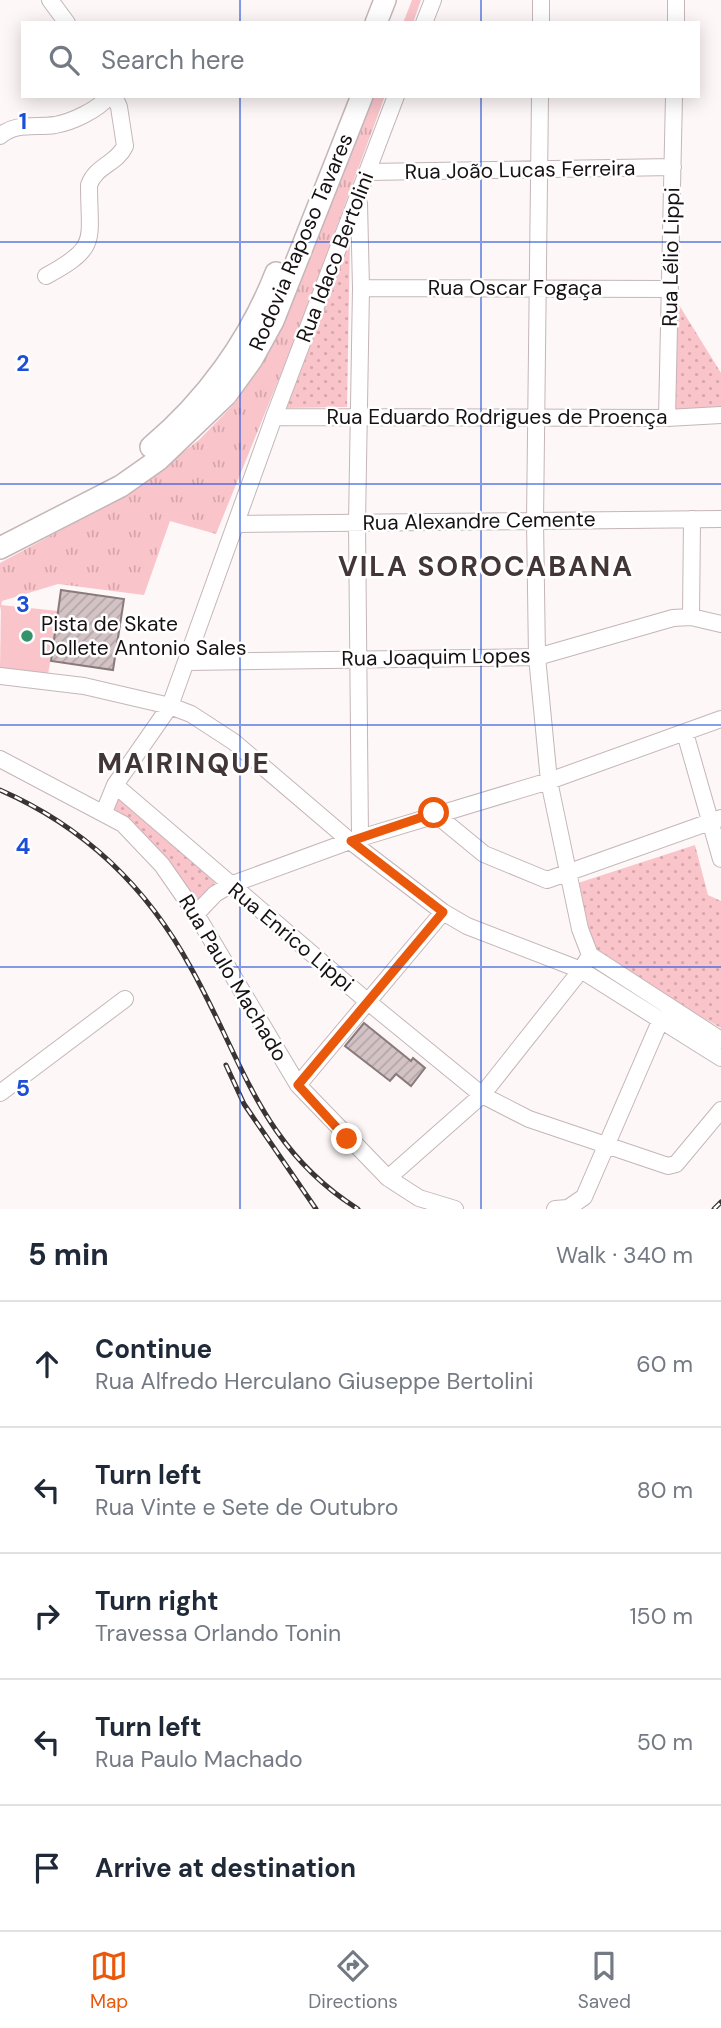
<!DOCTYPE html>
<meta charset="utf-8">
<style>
:root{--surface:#fff;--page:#f2f2f3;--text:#1f2937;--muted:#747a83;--line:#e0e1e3;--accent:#ea580c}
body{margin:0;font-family:"DM Sans",sans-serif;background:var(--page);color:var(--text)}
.stop{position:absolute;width:21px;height:21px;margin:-16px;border:5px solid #ea580c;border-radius:50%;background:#fff}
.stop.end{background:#ea580c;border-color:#fff;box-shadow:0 2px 7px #0008}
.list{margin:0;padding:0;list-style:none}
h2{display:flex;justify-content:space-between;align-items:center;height:91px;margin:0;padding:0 28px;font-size:30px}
h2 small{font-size:23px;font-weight:400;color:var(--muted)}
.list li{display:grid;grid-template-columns:46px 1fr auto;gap:21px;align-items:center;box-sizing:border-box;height:126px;padding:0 28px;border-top:2px solid var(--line)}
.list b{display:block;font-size:26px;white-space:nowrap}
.list p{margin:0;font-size:23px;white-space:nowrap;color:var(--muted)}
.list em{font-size:23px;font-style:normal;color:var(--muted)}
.icon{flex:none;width:38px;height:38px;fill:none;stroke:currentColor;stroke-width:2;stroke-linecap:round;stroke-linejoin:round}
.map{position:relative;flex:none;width:721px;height:1209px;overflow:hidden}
.search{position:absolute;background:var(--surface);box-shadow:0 4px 18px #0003;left:21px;right:21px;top:21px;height:77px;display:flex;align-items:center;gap:18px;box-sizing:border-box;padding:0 24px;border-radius:0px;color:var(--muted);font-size:26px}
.sheet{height:721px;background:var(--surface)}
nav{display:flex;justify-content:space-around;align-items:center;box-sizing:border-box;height:98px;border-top:2px solid var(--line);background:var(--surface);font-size:19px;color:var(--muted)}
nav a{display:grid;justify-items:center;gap:4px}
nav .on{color:var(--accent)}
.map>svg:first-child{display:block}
.grass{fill:url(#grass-tufts)}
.park{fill:url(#park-dots)}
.garden{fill:#f9c4ca}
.building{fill:url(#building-hatch);stroke:#897a7c;stroke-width:2}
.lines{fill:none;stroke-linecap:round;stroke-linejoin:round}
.minor-casing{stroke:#c5b6b8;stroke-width:18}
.highway-casing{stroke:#c5b6b8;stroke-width:24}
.minor{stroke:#fff;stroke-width:16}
.highway{stroke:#fff;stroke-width:21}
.rail-casing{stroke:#393435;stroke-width:5}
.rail{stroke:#fff;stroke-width:2.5;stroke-dasharray:8;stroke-linecap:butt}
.route{stroke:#ea580c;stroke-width:9}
.grid{fill:none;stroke:#1d4ed8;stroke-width:2;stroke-opacity:0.55}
.poi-dot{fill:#35936b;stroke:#fff;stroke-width:2.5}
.labels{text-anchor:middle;stroke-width:5;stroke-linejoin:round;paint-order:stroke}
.street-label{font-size:21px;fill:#161112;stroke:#fff}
.poi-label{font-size:21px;fill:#161112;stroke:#fff;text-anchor:start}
.district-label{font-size:28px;font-weight:bold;letter-spacing:2px;fill:#423637;stroke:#fff}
.grid-label{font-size:23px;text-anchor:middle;font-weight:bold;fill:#1d4ed8;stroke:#fff;stroke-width:5;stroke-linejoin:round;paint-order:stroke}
</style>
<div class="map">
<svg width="721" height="1209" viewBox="0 0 721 1209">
<defs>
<pattern id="grass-tufts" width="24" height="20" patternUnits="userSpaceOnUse" patternTransform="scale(1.75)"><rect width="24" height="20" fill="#f9c4ca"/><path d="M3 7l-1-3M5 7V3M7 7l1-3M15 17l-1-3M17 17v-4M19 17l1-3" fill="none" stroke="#d5a7ac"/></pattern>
<pattern id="park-dots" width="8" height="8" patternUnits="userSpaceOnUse" patternTransform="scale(1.75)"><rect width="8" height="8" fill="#f9c4ca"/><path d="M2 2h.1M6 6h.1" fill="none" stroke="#d5a7ac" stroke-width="1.8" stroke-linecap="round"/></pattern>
<pattern id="building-hatch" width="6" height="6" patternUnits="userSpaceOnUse" patternTransform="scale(1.75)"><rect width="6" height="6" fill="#d3c3c5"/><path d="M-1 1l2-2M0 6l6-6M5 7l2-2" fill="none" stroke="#b4a6a8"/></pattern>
</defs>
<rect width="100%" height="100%" fill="#fdf7f7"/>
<!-- grass -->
<path class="grass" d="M412 0H421L413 23H403Z
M373 96H385L297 334 216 534 170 521 144 595 58 584 2 601 0 611V563L128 494 199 440 236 402 282 323Z"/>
<!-- park -->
<path class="park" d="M350 237 347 407 286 408Z
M674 304 679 305 721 373V411L669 414Z
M117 795 210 875 217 886 197 902 188 895 108 809Z
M695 845 708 895 721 901V1028L624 973 594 951 578 883Z"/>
<!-- garden -->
<path class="garden" d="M1 605 58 611 48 675 0 668Z"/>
<!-- building -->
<path class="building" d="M61 590 124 599 113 670 51 661Z
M364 1023 411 1061 413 1058 425 1068 411 1086 396 1074 390 1081 345 1046Z"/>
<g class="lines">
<defs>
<path id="minor" d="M50 0 67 23
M541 0V23
M424 23 433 0
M676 23V0
M0 136C16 122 35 128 55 125 72 122 98 110 109 96
M367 172 673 167
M359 203 361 288 357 523 360 837
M46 276C100 247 89 241 89 185 96 165 117 164 125 146L119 107 114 96
M361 288 670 289
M274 417 667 418 721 415
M667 418 674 96
M236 524 721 519
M691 617 692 519
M186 662 537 657 673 618 691 617 721 624
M0 676 84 686 170 706 191 714 234 742 350 841 443 912 467 926 581 970 721 1058
M685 733 721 859
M0 759 123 824 162 865 196 914 298 1085 388 1178 419 1198 455 1209
M115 785 367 1001 482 1095 529 1119 668 1166 676 1164 721 1110
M104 812 115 785 170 706 274 417 396 96
M434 813 484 854 547 880 721 818
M196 914 215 894 230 885 350 841 549 781 721 719
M590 955 721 1040
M298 1085 443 912
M0 1093 125 999
M388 1178 482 1095 581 970 590 955 580 929 549 781 537 657 535 521 540 96
M555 1209 568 1208 584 1197 661 1019"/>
<path id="highway" d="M376 23 385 0
M151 447C206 401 250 340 276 273
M0 548 121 486 158 460 226 395 252 359 273 321 362 96"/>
</defs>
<!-- minor casing -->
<use href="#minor" class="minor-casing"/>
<!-- highway casing -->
<use href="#highway" class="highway-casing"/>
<!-- minor -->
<use href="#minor" class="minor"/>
<!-- highway -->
<use href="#highway" class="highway"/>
<defs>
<path id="rail" d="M0 790C85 827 147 887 191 968 243 1061 261 1148 358 1209
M226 1065 244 1104 316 1209
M714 1209 721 1202"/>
</defs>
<!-- rail casing -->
<use href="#rail" class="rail-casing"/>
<!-- rail -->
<use href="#rail" class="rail"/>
</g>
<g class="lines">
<!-- route -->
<path class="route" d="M347 1139 298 1085 443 912 351 841 434 813"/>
</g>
<!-- grid -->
<path class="grid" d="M240 0V23M481 0V23M240 96V1209M481 96V1209M0 242H721M0 484H721M0 725H721M0 967H721"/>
<!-- markers -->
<circle class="poi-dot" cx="27" cy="636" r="7"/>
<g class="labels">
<!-- street labels -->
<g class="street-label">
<text transform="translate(520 170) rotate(-1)" y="7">Rua João Lucas Ferreira</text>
<text transform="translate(301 242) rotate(-67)" y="7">Rodovia Raposo Tavares</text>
<text transform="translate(335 257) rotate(-69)" y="7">Rua Idaco Bertolini</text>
<text transform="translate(671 257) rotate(-89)" y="7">Rua Lélio Lippi</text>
<text x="515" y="295">Rua Oscar Fogaça</text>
<text x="497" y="424">Rua Eduardo Rodrigues de Proença</text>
<text transform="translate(479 521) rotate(-1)" y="7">Rua Alexandre Cemente</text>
<text transform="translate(436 657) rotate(-1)" y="7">Rua Joaquim Lopes</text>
<text transform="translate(291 937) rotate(40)" y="7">Rua Enrico Lippi</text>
<text transform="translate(233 978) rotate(59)" y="7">Rua Paulo Machado</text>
</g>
<!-- poi labels -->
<g class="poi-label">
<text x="41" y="631">Pista de Skate<tspan x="41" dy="24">Dollete Antonio Sales</tspan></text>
</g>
<!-- district labels -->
<g class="district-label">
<text x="486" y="576">VILA SOROCABANA</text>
<text x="184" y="773">MAIRINQUE</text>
</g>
</g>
<g class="grid-label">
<text x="23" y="129">1</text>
<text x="23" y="371">2</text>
<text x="23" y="612">3</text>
<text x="23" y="854">4</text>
<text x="23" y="1096">5</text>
</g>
</svg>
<div class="stop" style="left:434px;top:813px"></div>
<div class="stop end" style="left:347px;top:1139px"></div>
<div class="search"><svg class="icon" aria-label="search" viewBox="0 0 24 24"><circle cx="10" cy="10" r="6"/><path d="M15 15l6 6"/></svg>Search here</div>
</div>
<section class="sheet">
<h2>5 min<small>Walk · 340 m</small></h2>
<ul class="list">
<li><svg class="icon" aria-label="ahead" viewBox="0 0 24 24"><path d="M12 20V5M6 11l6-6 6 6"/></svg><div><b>Continue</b><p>Rua Alfredo Herculano Giuseppe Bertolini</p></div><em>60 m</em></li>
<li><svg class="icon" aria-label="left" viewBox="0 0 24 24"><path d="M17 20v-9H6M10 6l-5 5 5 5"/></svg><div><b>Turn left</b><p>Rua Vinte e Sete de Outubro</p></div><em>80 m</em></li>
<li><svg class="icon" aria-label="right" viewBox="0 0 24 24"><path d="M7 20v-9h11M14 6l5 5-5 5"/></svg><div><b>Turn right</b><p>Travessa Orlando Tonin</p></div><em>150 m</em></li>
<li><svg class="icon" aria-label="left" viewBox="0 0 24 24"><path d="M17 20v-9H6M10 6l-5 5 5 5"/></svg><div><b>Turn left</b><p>Rua Paulo Machado</p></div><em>50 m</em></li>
<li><svg class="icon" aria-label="arrive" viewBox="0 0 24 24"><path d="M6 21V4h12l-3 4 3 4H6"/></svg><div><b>Arrive at destination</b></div></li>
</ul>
</section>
<nav>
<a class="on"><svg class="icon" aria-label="map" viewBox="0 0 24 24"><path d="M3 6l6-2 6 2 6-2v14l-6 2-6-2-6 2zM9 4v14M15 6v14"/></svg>Map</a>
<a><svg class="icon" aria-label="directions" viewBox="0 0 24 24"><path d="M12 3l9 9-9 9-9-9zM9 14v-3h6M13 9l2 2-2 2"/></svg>Directions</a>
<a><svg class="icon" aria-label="saved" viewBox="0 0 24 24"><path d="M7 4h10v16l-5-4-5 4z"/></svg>Saved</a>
</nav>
